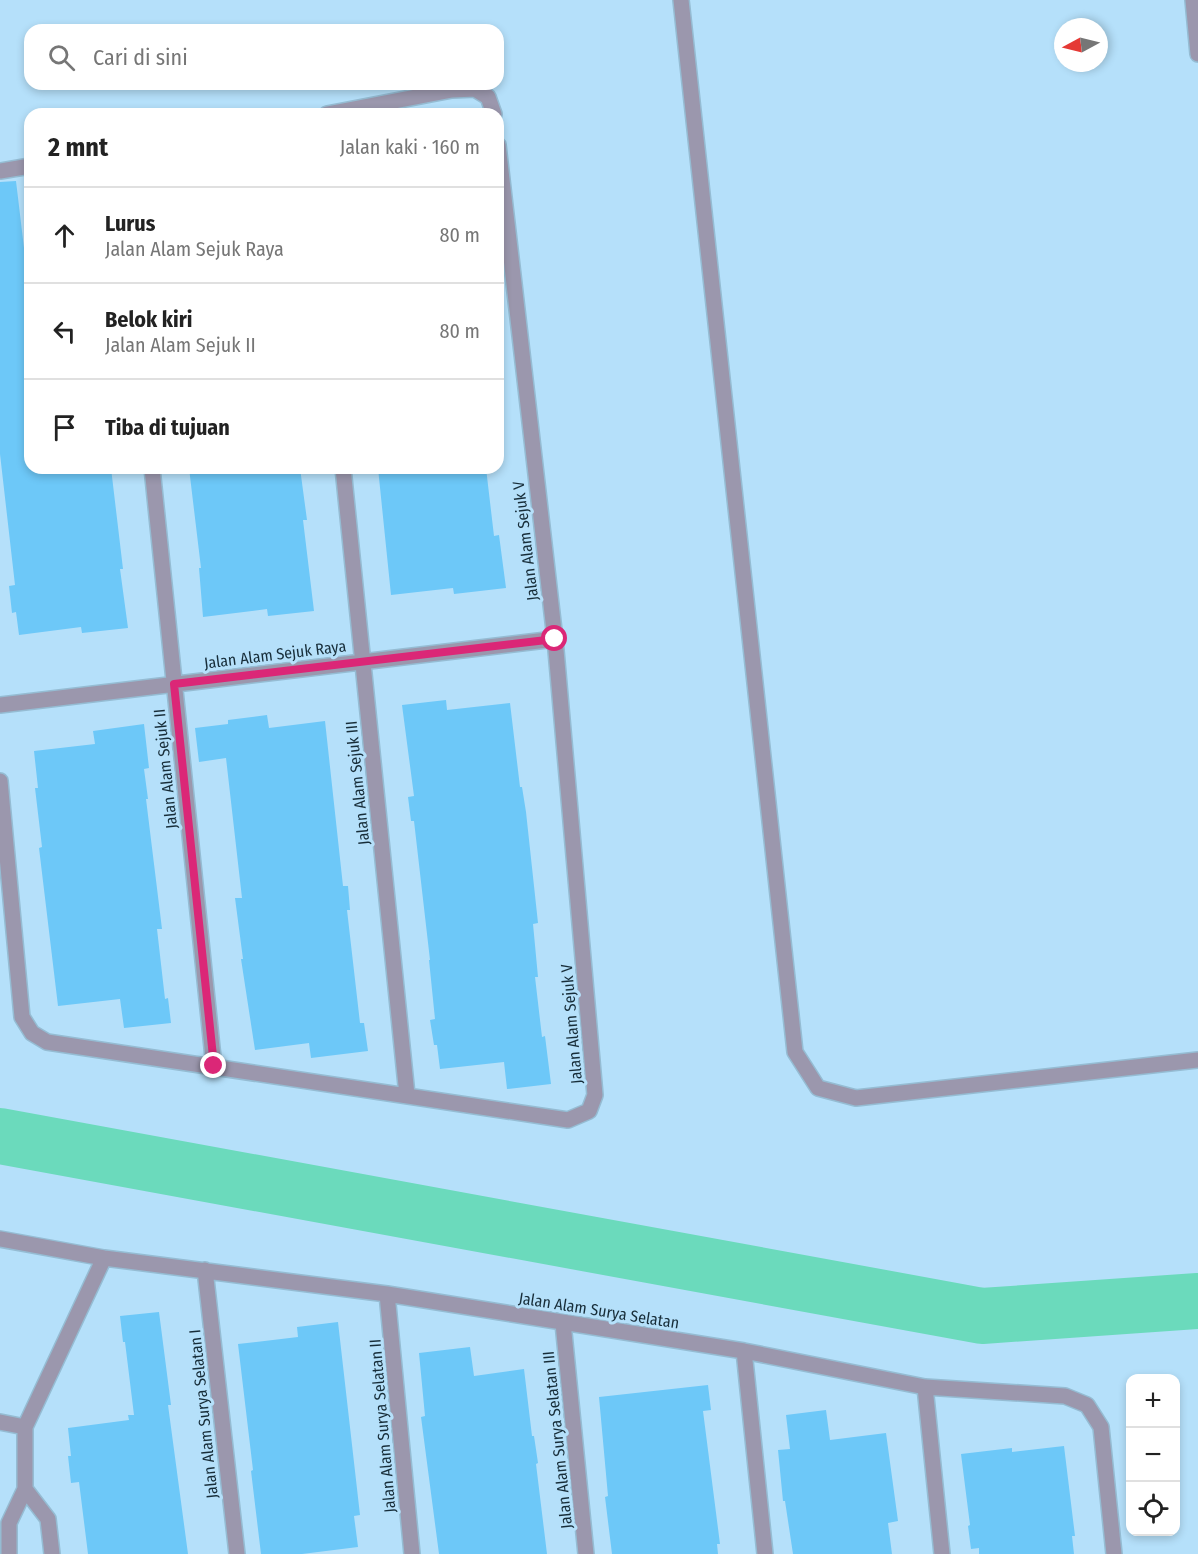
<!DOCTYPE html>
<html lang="id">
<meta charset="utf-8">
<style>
:root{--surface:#fff;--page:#f2f2f2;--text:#222;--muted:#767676;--line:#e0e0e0}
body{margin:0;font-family:"Fira Sans Condensed",sans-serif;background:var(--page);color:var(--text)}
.controls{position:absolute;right:18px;bottom:18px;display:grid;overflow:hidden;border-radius:12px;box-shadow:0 3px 9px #0003}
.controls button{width:54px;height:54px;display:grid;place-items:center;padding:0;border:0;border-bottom:2px solid var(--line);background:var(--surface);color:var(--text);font:30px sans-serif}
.compass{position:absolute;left:1054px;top:18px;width:54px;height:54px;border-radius:50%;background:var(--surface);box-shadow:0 3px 9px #0003;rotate:263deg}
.stop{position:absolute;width:18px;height:18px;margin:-14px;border:4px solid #db2777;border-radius:50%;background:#fff}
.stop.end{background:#db2777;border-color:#fff;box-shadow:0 2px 6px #0008}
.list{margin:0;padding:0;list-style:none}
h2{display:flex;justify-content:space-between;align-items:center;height:78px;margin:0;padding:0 24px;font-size:26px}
h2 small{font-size:20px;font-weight:400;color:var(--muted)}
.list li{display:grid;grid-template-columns:39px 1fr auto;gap:18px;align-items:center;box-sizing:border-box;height:96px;padding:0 24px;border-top:2px solid var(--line)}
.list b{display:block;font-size:22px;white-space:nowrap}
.list p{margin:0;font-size:20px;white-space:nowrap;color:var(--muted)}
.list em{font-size:20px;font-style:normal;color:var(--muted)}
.icon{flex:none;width:33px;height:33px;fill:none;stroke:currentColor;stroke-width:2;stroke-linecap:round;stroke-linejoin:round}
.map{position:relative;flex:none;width:1198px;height:1554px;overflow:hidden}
.search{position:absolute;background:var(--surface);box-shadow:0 3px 9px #0003;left:24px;top:24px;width:480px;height:66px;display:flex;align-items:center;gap:15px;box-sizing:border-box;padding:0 21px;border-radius:18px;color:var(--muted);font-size:22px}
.panel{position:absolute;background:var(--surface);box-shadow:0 3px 9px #0003;left:24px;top:108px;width:480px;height:366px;border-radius:18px}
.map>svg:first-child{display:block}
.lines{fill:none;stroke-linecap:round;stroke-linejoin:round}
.river{stroke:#6bdabc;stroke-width:56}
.building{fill:#6dc8f8}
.minor-casing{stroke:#95bcd3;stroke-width:18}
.minor{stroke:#9b97ad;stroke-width:15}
.route{stroke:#db2777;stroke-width:8}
.labels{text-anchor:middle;stroke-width:6;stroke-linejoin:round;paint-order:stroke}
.street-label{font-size:16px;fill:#172d39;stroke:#b5e0fa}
</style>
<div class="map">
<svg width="1198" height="1554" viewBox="0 0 1198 1554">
<rect width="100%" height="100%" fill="#b5e0fa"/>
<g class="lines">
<!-- river -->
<path class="river" d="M0 1136 982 1316 1198 1301"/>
</g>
<!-- building -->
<path class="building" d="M16 181 27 273 30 272V468H111L123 569H120L128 628 82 633 81 627 19 635 16 612 12 613 9 586 15 585 0 454V182Z
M189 468H300L307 520H303L314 611 268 616 267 609 203 617 199 568H201Z
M378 468H486L494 536 499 535 506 588 454 594 453 588 391 595Z
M446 700 447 710 510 703 520 787H522L526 812 538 923 533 924 538 977H535L542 1037 545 1036 551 1084 507 1089 504 1062 440 1069 437 1045H434L430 1020 435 1019 429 960H430L414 821H411L408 797 414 796 402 705Z
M267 715 269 728 325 721 343 886H348L350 910H347L360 1023H364L368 1051 311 1058 309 1043 255 1050 241 959H243L235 898H242L226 758 199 762 195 728 228 724V720Z
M144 724 149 768 144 769 148 799H146L162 929H157L165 999 168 998 171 1023 124 1028 120 999 58 1006 39 848 42 847 35 788H38L34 751 95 744 93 731Z
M159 1312 171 1405H168L188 1554H88L79 1482 71 1483 68 1456H71L68 1428 129 1420 128 1415H134L125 1342H123L120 1316Z
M338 1322 360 1515 354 1516 358 1547 302 1554H261L251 1471 253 1470 238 1344 298 1337 297 1327Z
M470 1347 474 1376 524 1369 532 1436H534L538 1463 536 1464 547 1554H439L421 1417 425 1416 419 1353Z
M708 1385 711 1410 703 1411 720 1544H717L718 1554H612L605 1497 608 1496 599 1397Z
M826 1410 830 1440 886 1433 898 1521 888 1523 892 1554H793L785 1501H783L778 1450 790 1449 786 1415Z
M1064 1446 1075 1536H1072L1074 1554H979V1548L971 1549 968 1526 970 1525 961 1454 1012 1448V1452Z"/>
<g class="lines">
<defs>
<path id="minor" d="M681 0 795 1052 818 1088 856 1098 1198 1060
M1193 0 1198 54
M327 114 452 90 475 89 488 97 494 114
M0 171 30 166
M152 468 214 1067
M343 468 407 1095
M0 705 555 639
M0 781 22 1017 32 1033 47 1042 568 1120 589 1111 595 1095 555 639 498 145
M0 1239 104 1258 387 1294 744 1351 925 1387 1065 1396 1087 1405 1101 1427 1114 1554
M205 1270 237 1554
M387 1294 412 1554
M563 1323 586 1554
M744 1351 765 1554
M925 1387 942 1554
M0 1422 25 1427
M25 1489 48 1519 52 1554
M9 1554V1523L25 1489V1427L104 1258"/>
</defs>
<!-- minor casing -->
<use href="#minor" class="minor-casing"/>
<!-- minor -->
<use href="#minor" class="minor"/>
</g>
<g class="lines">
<!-- route -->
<path class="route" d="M214 1066 174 684 555 639"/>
</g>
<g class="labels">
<!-- street labels -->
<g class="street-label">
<text transform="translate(525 541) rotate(-97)" y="6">Jalan Alam Sejuk V</text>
<text transform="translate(275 654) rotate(-7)" y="6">Jalan Alam Sejuk Raya</text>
<text transform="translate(165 769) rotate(-96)" y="6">Jalan Alam Sejuk II</text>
<text transform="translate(357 783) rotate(-96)" y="6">Jalan Alam Sejuk III</text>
<text transform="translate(571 1024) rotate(-95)" y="6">Jalan Alam Sejuk V</text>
<text transform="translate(599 1310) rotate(9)" y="6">Jalan Alam Surya Selatan</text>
<text transform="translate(203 1414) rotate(-96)" y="6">Jalan Alam Surya Selatan I</text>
<text transform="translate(382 1426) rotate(-95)" y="6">Jalan Alam Surya Selatan II</text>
<text transform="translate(557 1440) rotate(-96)" y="6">Jalan Alam Surya Selatan III</text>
</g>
</g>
</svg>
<div class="controls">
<button>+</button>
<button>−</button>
<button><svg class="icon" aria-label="locate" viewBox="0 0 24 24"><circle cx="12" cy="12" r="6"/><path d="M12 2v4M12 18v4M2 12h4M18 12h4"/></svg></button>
</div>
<svg class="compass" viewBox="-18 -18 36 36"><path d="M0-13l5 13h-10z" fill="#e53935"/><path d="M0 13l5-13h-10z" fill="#767676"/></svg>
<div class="stop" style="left:555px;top:639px"></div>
<div class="stop end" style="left:214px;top:1066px"></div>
<div class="search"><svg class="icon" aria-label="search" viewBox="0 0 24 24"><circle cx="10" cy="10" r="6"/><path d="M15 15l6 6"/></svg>Cari di sini</div>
<section class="panel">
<h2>2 mnt<small>Jalan kaki · 160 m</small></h2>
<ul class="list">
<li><svg class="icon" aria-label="ahead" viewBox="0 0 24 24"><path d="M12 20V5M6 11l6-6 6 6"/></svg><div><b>Lurus</b><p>Jalan Alam Sejuk Raya</p></div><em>80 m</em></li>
<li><svg class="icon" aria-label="left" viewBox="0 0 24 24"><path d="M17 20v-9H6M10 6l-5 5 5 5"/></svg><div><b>Belok kiri</b><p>Jalan Alam Sejuk II</p></div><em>80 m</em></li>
<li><svg class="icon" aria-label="arrive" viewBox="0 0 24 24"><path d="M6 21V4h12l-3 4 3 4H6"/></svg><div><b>Tiba di tujuan</b></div></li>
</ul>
</section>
</div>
